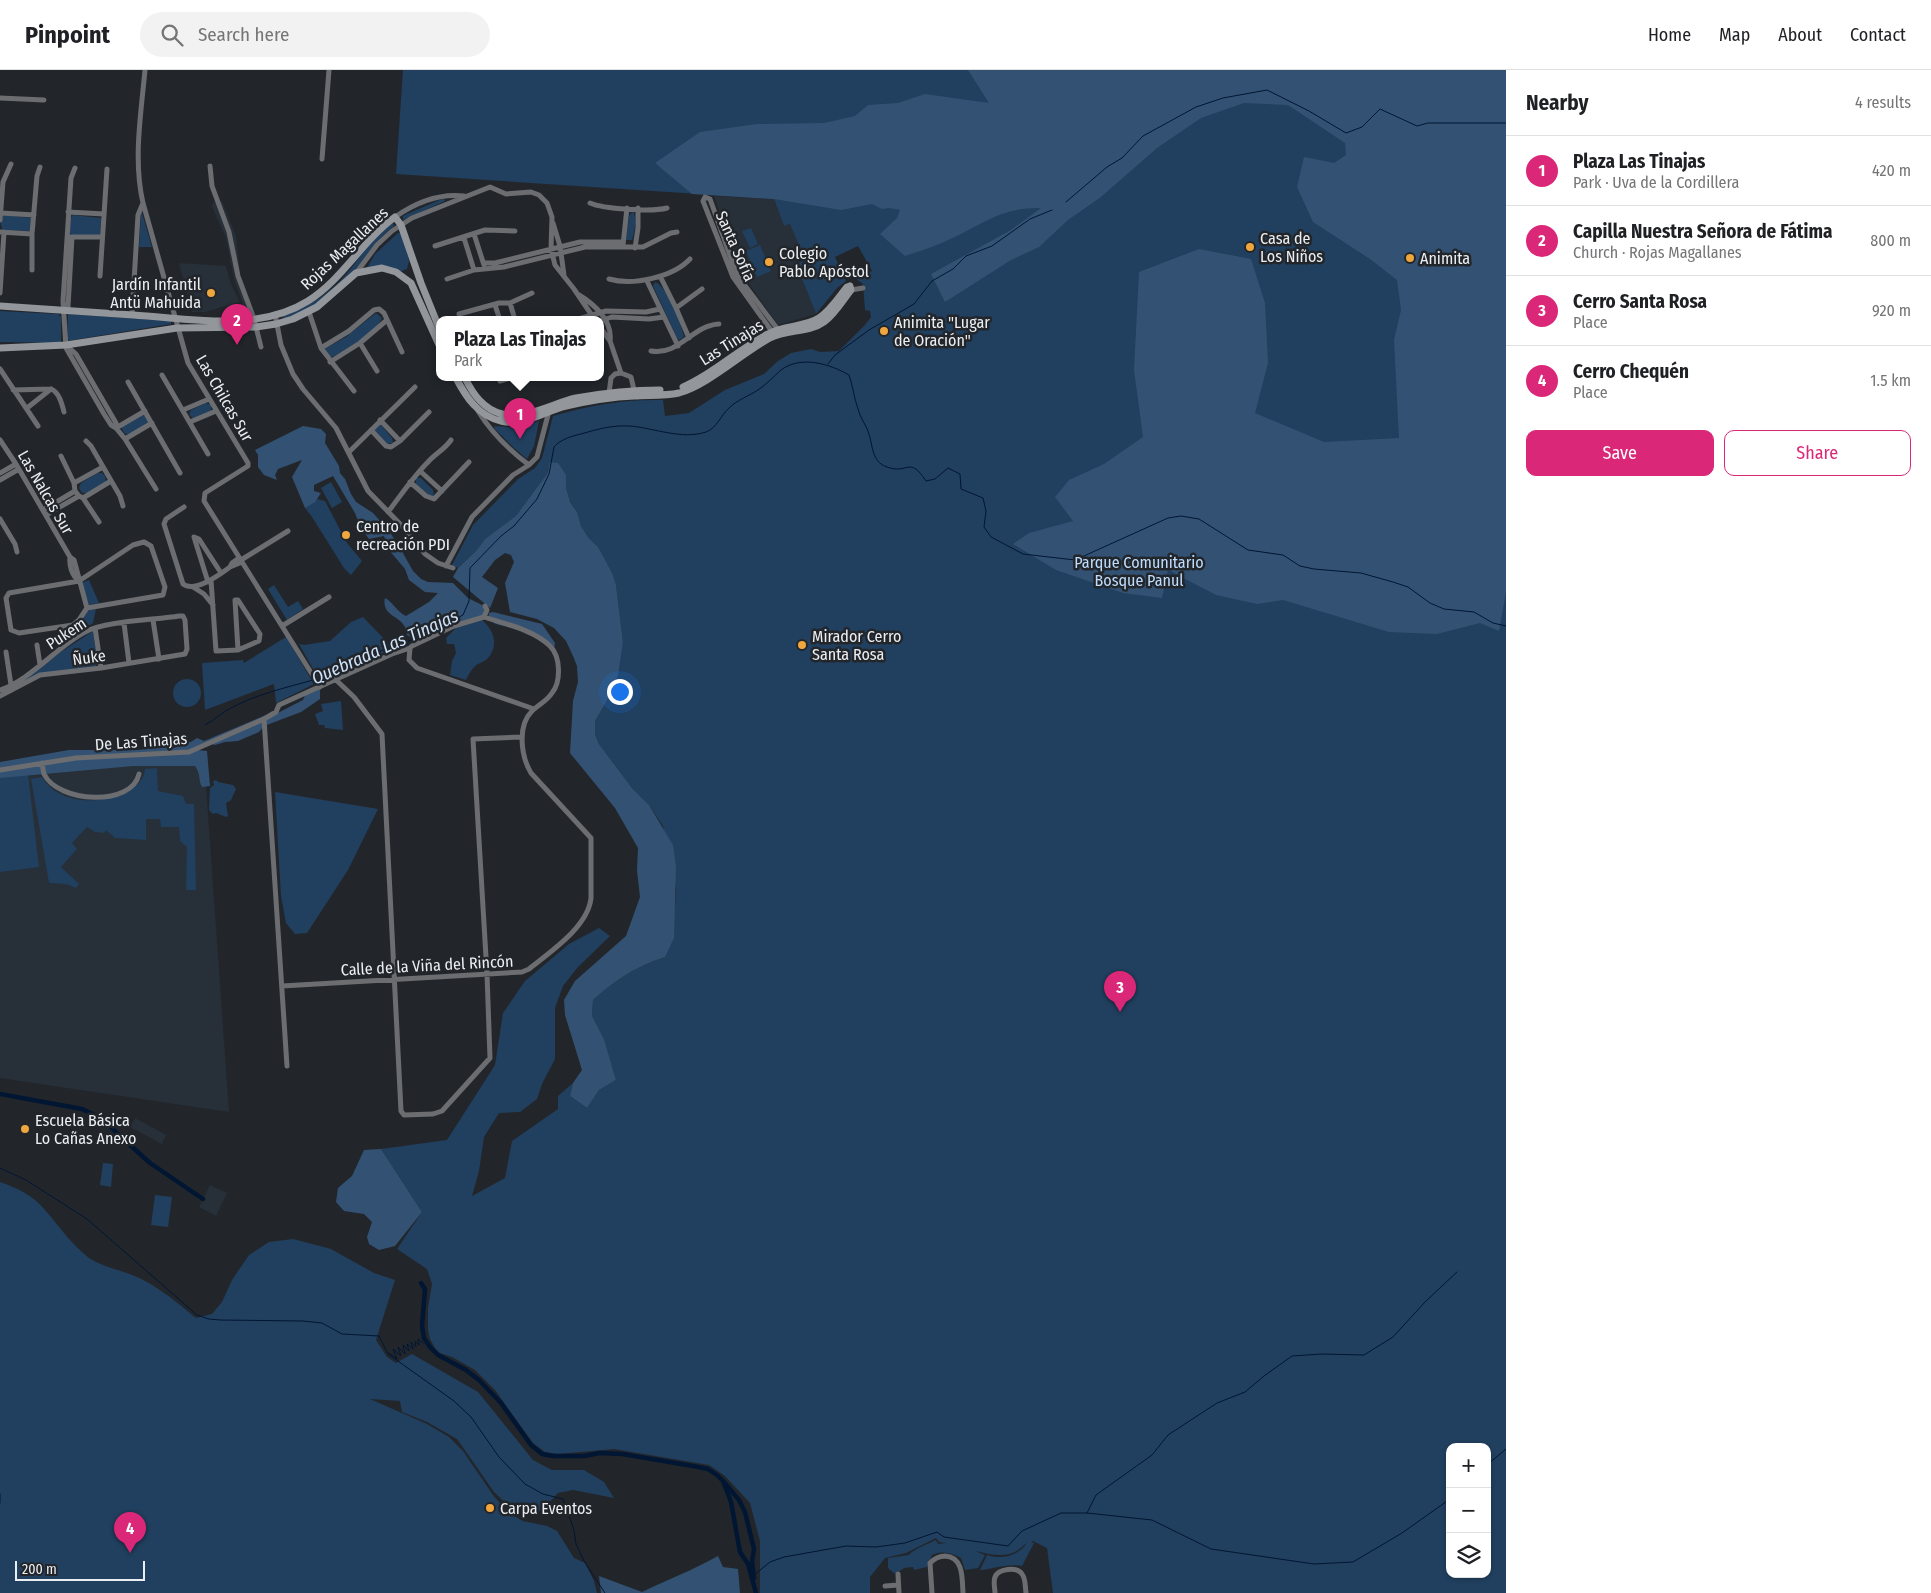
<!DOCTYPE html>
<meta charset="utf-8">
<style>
:root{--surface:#fff;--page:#f2f2f2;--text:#202124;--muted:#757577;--line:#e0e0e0;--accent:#db2777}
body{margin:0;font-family:"Fira Sans Condensed",sans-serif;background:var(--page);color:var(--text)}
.controls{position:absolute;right:15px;bottom:15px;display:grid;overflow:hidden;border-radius:10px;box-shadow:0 1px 4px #0004}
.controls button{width:45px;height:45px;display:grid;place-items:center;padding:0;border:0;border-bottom:1px solid var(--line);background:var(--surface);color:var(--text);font:25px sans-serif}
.scale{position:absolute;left:15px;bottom:12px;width:130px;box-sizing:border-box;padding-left:5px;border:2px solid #eceff2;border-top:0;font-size:14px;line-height:18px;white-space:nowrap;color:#eceff2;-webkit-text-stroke:4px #22262b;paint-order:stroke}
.you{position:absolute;left:619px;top:621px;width:18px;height:18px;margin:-12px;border:4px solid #fff;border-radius:50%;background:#1a73e8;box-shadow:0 0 0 8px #1a73e833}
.badge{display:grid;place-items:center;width:32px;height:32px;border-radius:50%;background:var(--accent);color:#fff;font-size:16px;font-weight:700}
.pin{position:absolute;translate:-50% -41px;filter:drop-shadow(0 1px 2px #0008)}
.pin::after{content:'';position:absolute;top:26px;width:18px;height:15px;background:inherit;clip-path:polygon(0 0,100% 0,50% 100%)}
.popup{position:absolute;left:436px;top:246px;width:168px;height:65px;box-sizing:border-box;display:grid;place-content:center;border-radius:10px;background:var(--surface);filter:drop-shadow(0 1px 4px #0005);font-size:16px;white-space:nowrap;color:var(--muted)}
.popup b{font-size:19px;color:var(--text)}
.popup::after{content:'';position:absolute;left:50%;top:100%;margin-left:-10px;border:10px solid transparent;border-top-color:var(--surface)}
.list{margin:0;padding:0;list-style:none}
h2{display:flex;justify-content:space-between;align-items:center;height:65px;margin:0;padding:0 20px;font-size:21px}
h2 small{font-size:16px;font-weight:400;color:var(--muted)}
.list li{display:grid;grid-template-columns:32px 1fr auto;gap:15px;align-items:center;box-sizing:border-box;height:70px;padding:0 20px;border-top:1px solid var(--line)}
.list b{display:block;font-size:19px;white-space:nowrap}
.list p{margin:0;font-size:16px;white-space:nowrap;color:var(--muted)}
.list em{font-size:16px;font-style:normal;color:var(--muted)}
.actions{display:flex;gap:10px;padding:15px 20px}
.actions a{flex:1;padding:11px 0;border:1px solid var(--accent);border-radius:10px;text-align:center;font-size:18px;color:var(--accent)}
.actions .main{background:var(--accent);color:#fff}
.icon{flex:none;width:28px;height:28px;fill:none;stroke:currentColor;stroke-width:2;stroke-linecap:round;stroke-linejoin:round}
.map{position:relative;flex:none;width:1506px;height:1523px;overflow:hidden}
header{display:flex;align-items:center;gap:30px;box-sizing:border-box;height:70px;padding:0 25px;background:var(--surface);border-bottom:1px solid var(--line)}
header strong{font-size:24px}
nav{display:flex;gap:28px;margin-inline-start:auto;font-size:18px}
.search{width:350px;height:45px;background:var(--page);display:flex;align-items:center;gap:12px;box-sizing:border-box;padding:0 18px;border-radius:28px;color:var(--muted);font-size:19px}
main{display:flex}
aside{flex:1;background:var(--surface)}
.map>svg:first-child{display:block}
.built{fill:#272f39}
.green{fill:#213f5e;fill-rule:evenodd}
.forest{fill:#335273}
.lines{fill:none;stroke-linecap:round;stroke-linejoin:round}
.stream{stroke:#001633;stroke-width:1}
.canal{stroke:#001633;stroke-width:4.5}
.street{stroke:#6b6d70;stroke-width:5}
.secondary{stroke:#93979b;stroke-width:7}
.poi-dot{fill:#f0a63f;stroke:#22262b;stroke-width:2}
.labels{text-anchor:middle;stroke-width:5;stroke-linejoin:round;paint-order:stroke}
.poi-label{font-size:16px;fill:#eceff2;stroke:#22262b;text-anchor:start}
.street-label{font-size:16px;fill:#eceff2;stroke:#22262b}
.park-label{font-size:16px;fill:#bddcfe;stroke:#22262b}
.water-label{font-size:18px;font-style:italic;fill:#cee2f9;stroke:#22262b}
</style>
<header>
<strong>Pinpoint</strong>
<div class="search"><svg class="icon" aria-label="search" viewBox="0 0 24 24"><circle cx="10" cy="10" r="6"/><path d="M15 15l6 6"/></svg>Search here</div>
<nav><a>Home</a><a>Map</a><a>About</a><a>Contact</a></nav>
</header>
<main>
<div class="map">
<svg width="1506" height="1523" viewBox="0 0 1506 1523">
<rect width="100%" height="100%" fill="#22262b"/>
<!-- built -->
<path class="built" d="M714 126 774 129 784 155 790 153 805 190 796 194 816 244 778 255 742 204Z
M222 131 236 166 240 204 256 245 247 246 234 209 226 168 212 137 213 132Z
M179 193 226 196 231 214 240 232 205 242H192Z
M204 687 229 1042 0 1008V705Z
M135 1048 166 1065 162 1074 130 1057Z
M210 1115 227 1123 216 1146 199 1137Z"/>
<!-- green -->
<path class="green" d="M403 0H1506V1523H1053L1047 1478 1033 1471 1031 1472 1034 1473 1022 1496C1008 1493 993 1499 980 1500L987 1485C1002 1490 1018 1486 1027 1473 1023 1475 1022 1478 1018 1480 1005 1489 989 1484 975 1481L985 1485 978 1498 965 1500 961 1488C952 1483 942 1480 932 1485L927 1497 914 1500 913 1497 904 1498 895 1504 888 1498V1488L909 1485C912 1480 930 1473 936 1470L938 1474 946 1473 939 1472 936 1468 906 1483 885 1488 870 1507V1523H760V1471L750 1433 725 1406 709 1395 614 1379 558 1384 545 1382 533 1373 495 1320 475 1300 452 1287 440 1283 435 1278 430 1269 428 1260V1238L432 1214 427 1199 397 1179 422 1142 381 1079 447 1070 495 995 503 943 525 911 569 874 599 858 610 866 578 897 563 916 555 938V989L542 1014 537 1029 520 1042 499 1043 484 1067 479 1101 472 1126 505 1108 512 1071 558 1039V1026L573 1013 570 1026 587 1038 599 1020 616 1010 604 969 592 946 593 930C617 909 635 897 665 887L675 837 676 818 663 756 649 735 632 718 599 674 595 664V651L609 627 623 572 616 515 598 477 588 467 581 456 577 442 570 432 566 417V405L548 398 547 404 515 448 485 469 476 481 458 498 452 495 473 455 518 409 535 398 542 388 553 346C590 335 625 329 663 330L665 346 689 343 725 320 764 304 778 291 791 283 811 279 820 282 839 281 864 256 871 247 870 241 865 240 863 214 855 208 872 201 858 176 835 187 846 211 837 218 816 244 796 194 805 190 790 154 784 156 774 129 396 104ZM1450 1377H1487V1504H1450Z
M442 129H444L445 131 403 150V146L407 144Z
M633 141C637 149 635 161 632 170H626L629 146Z
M141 143H142L152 177H139Z
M4 145 32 148 30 161 3 160C0 156 0 149 4 145Z
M73 145 101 148 100 165H72L70 163V149Z
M393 153 394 156C376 170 365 188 350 206 333 226 307 244 282 249L284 246C309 237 332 222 349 201 362 185 374 163 393 153Z
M751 158 758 174 750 178 742 161Z
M398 163H401L402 165 409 191 407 199 399 202 367 198 375 184Z
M760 175 771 201 757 207 746 181Z
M655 212C668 217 680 253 684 266L683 268 679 270 677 268 653 216Z
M0 241 58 244 61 247V271L59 273 0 272Z
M376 243 382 248C377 261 343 284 329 288L325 280 326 278 346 267Z
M68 244 171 251V254L67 271Z
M206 333 211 335V341L193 349 189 344 191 340Z
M143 344 150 351 129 365 124 363 121 357Z
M539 351 534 376 527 389 514 378 494 358 495 356 517 358Z
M380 354 392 368 393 373 387 374 375 361V357Z
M97 403H102L105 406 106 412 87 423H82L79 418 81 413Z
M416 408H421L433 420 434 426H430L416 414Z
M331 412 342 432 332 438 321 418Z
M317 429 325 431 347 473 362 491 351 505 344 498 312 447 305 438Z
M89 510 99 533 89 535 81 513Z
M274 515 288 537 298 531 303 539 287 550 268 519Z
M96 539 93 553 90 555 77 557 89 540Z
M363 547 389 574 395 578 320 611 299 574 304 575 330 571 351 552Z
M482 550C494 560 499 575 488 588 485 591 482 592 478 594 472 598 469 604 466 610L450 605 452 591 456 583 454 574H447L446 568 456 558Z
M93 561 98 594 95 596 36 605 0 624V622Z
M286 567 314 614 276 633 274 614 205 640 202 593 243 590 244 593Z
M173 623a14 14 0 1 1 28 0a14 14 0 1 1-28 0Z
M341 631 343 660 325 658 324 655H319L315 644 323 641 321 634Z
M157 698 158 721 183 726 186 734H194L196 820H186L187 777 180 771 179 757H161L160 749H146V770L115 768 106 760 104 763 95 762 87 757 72 773 77 779 61 797 79 814 76 818 66 814 49 813 31 709 42 707C58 734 97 735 123 723 133 719 144 712 145 699Z
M28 704 39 797 0 802V708Z
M216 710 218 712 233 715 236 719 231 730 226 733 228 746 226 747 216 743 213 744 209 740 210 718 214 715 213 711Z
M275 722 378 739 348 800 307 863 295 864 286 853 281 826Z
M103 1093 113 1094 111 1117 100 1115Z
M0 1112C17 1118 34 1126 45 1140 60 1157 71 1174 89 1188 103 1197 117 1199 132 1205 154 1213 178 1233 196 1248L212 1244 222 1232 232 1210 249 1185 269 1172 293 1169 331 1179 374 1203 395 1210 376 1270 387 1287 396 1293 412 1284 478 1322 533 1390 552 1400H584L604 1412 614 1428 573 1420 558 1423 546 1436 536 1443 518 1445 494 1422 457 1369 427 1352 402 1342 400 1331 370 1329 427 1354 449 1367 463 1381 493 1425 504 1438 514 1446 523 1451 547 1456 557 1461 574 1488 585 1493 594 1511 597 1523H0Z
M155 1125 172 1127 168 1157 151 1155Z"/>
<!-- forest -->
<path class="forest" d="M968 0H1506V522L1499 561 1480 553 1437 564 1389 562 1283 530 1257 534 1216 525 1168 500 1162 528 1123 523 1056 500 1013 474 1029 463 1073 451 1055 427 1069 410 1104 394 1143 367 1134 300 1139 202 1199 179 1251 189 1265 233 1268 293 1255 343 1324 372 1399 368 1394 270 1401 240 1397 210 1370 189 1313 152 1297 117 1304 87 1334 93 1346 85 1345 73 1288 35 1244 33 1201 48 1157 78 1101 127 1068 150 1039 177 1011 190 945 232 931 204 1011 160 1041 138C999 137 981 156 946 171 933 177 919 181 905 186L880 164 897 148 900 140 889 138 882 139 872 134 841 140 774 129 692 124 655 93 700 62 757 54 824 53 855 46 868 35 898 33 925 24 989 33Z
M303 356 321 359 326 364 325 373 339 396 340 403 345 409 351 424 356 432 373 443 389 461 399 476 413 501 421 509 428 512 453 513 468 528 482 535 485 540 483 546 419 570 412 568 407 565C406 562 406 559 405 557 400 546 381 545 385 528 392 531 397 542 406 546L429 532 438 523 425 522 409 510 405 499 389 480 384 466 369 469 361 458 355 443 333 406 314 415V421L321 423 315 432 305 438 292 407 302 390 278 399 275 405 277 410 264 405 258 397V385L255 380Z
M550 392 558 393 566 405V417L570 432 577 442 581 456 588 467 598 477 612 503 616 515 623 572 618 605 609 627 595 651V664L599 674 632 718 649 735 673 775 676 797 674 868 665 887C635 897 617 909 593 930L592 946 604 969 616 1010 599 1020 587 1038 570 1026 573 1013 582 1000 565 945 564 930 575 911 626 866 640 827 637 800 638 778 615 738 570 683 573 631 578 612 577 596 573 586 566 571 554 558 537 549 510 542 505 513 514 492 511 485 505 483 495 490 482 507 498 518 490 538 453 507 458 498 476 481 485 469 516 446 547 404Z
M493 542 542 554 555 573 554 580 528 562 496 554 488 550 489 543Z
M314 618 320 620V629L301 642 264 656 259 662 238 671 225 672 215 675 208 673 197 680 207 681 210 716 202 717C198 710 201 704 195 696H133L0 708V692L69 680H138L155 678 162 676 169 670 171 671V677L174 678 185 671 191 672 197 668 204 671 266 645 272 646 303 630 306 623Z
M381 1079 422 1142 395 1176 379 1180 369 1174 367 1167 372 1152 364 1144 344 1141 336 1132 338 1118 352 1106 364 1080Z
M718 1486 723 1497 738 1499 740 1523H601L599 1506 642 1522C667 1510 693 1500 718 1486Z"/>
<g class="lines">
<!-- stream -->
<path class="stream" d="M1066 132 1107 97 1122 88 1143 66 1196 37 1223 28 1267 20 1309 41 1346 63 1362 57 1380 39 1417 56 1428 53H1506
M828 294 835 285 869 260 914 234 932 211 953 199 966 186 992 176 1030 149 1052 140
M316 609 337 602 375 583 417 568 463 545 469 531 470 498 501 466 514 456 537 429 549 404 554 377C561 369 572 366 581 364 598 359 612 355 630 356 654 358 682 370 706 362 717 358 721 345 729 338 737 330 749 326 758 320 767 314 773 307 781 300 801 285 830 294 849 305 853 316 854 328 858 339 860 348 867 356 869 364 873 377 872 392 887 397 908 405 909 385 926 411L935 409 948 398 960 404 961 419 983 428 986 441 984 457 991 467 1023 484 1075 490 1168 448 1181 446 1199 449 1248 480 1283 485 1300 496 1314 499 1361 503 1393 512 1408 517 1430 533 1444 539 1474 542 1493 553 1506 556
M205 655C215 650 222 642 231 638 257 624 285 618 313 610
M0 1098 26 1110 87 1149 197 1245 209 1249 220 1250 303 1251 322 1253 342 1264 379 1266 388 1284 454 1331 471 1347 499 1387 525 1414 543 1424 563 1429 574 1460 576 1474 584 1491 605 1523
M389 1283 397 1289 393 1279 401 1286 398 1277 405 1284 403 1275 409 1281 407 1274 413 1279 411 1272 416 1277 415 1271 419 1275 418 1269 423 1273
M1487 1395 1506 1379
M0 1424V1433
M1087 1443 1096 1425 1152 1385 1168 1365 1217 1333 1245 1322 1264 1306 1292 1286 1322 1284 1364 1285 1393 1267 1425 1232 1457 1202
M754 1505 770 1492 784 1487 846 1476 876 1477 905 1473 937 1462 944 1467 1008 1476 1022 1461 1061 1443H1087L1152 1450 1211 1479 1314 1494 1353 1492 1402 1463 1450 1429"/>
<!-- canal -->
<path class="canal" d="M0 1024 82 1039 103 1049 120 1066 150 1093 203 1129
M421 1213 425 1219 422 1256 424 1268 430 1277 438 1285 466 1300 479 1310 501 1333 531 1375 542 1384 553 1386H584L600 1383 622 1384 693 1396 708 1399 717 1405 723 1411 731 1432 740 1482 748 1494 756 1523
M724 1412 739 1430 745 1442 754 1479 752 1492 754 1508"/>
<!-- street -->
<path class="street" d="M145 0C141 44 133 90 143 133L188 293 248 393V396L205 423 204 431 320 617
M0 28 44 30
M322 89 329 0
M210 96 212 116 229 162 238 206 254 249 261 277
M75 98 71 108 63 231 66 278 104 344 111 355 116 358 125 369 156 419
M590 133C603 139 653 142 667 138
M68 142 104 144
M1 143 34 145
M395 147C415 133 439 123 464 126
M0 150 3 112 11 94
M553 153 560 176 564 205
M0 162 32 164
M474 164 484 195
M69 167H102
M464 168 474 200
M623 175 627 138
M435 176 485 160 515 161
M635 178 638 158V138
M484 193H495L580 172H623
M32 200V164L37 106 40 97
M356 203 377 175 392 161 412 148 490 117 506 124 531 122 539 125 547 133 552 147 551 179 555 195 574 219 595 250
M100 206 107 99
M660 206 676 238 689 268
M447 209 474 200 504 197 585 177H643L671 163 677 162
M609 209C633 216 673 207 690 189
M647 211 678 276
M851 220 863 218
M0 223 4 162
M579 225C594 234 613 251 610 271
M510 233 515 250
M495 235 500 250
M676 238 702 219
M65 241 68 237 72 167
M309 242 321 278 354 321
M275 244 281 275 293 304 303 319 336 358 368 421 402 456 425 484 438 493 453 498
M459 244 499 233H510L532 223
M132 245 138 145 143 133
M575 250 606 241 646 242 660 239
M600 251 612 247 649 249 664 247
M600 257 610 271 621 303
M773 263 733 207 703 131 705 127 710 129 737 205 779 261
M360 273 377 301
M66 275 76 284 116 353V358
M321 278 349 261 374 240 379 239 384 243 402 282
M651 281C679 286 693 255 719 254
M330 292 360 273 387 250
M0 299 38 356
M162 305 208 384
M500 311 511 308
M128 312 180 403
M51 319C59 322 62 334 64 342
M13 320 51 319
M609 323 611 308 615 304 621 303 631 307 634 320
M27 338 51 319
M183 340 209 329
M478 341C491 362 509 380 529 395
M380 350 400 371
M190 352 216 341
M116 358 145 341
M371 360 386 376 391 377 400 371 429 342
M125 369 152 353
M0 370 16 394 70 487 74 490 87 538
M86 371 91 376 120 426 123 436
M349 382 415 317
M61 386 74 413 75 421 79 426 83 428 99 452
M420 401 442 421
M0 403 16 394
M0 410 19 399
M410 412 426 426 434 429 469 392
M74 413 103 397
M83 428 111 411
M184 437 166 449 164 454 183 514C195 523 219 505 230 497
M43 440 75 421
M388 442C401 425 413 407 428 392 435 384 445 379 451 370
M46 445 79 426
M0 449 15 474 17 482
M194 467 208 512
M194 467 199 469 221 503
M144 472 151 476 165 517 163 525 87 538 79 550 73 555 19 563 11 560 6 528 9 523 79 511 133 475Z
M70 487C69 496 72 506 79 511
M239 488 232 493 230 497 242 492
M241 490 288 461
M446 496 472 447 513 405 529 395 537 387 549 341
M211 510 216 581 238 580 259 571 260 564 238 530H235
M193 517 204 524 213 535
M235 530 238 580
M485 536 487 540 484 547 454 556 412 576 410 578 409 590 417 598 534 639
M153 550 159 589
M124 553 129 593
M282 556 329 527
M95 558 101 598
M37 575 40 595
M6 582 11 615
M335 609 354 627 382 664 401 1041 404 1045 433 1044 442 1041 490 988 487 904 473 669 522 667
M0 620C29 611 58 576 85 562 105 551 154 550 179 546H183L185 550 187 579 185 584 101 598 40 605 0 626
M264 649 287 996
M42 693C43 697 43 701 44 704 58 733 132 737 139 704
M0 700 76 688 189 682 264 649 276 642 279 635 392 584 410 578
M282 916 522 902 529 899C550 882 588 857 591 828V768L531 703C521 686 517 656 532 641 538 635 547 631 552 623 561 612 561 587 550 576 534 560 505 554 484 547
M898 1504 899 1523
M885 1516 898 1515
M932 1523 930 1493C934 1489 939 1486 945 1486 964 1487 962 1509 963 1523
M995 1523C995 1518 993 1512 995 1507 998 1499 1017 1496 1022 1504 1026 1509 1025 1517 1026 1523"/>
<!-- secondary -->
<path class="secondary" d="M0 236C44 239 88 242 133 245 189 248 257 263 308 231 342 210 362 171 395 147L401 155 421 213 440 260
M0 278 66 275 177 258 256 257 276 254 293 249 317 237 356 203 382 198 396 202 411 213 440 277
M456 308C466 327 478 346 501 351 525 357 544 341 566 336 588 331 611 327 634 326 649 325 664 326 679 323 708 315 742 283 770 268 787 259 809 263 824 252 835 244 843 230 851 220L850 216
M465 308C473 324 483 339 502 344 526 350 553 333 576 328 604 323 631 320 660 320
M683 317C714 304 738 279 768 264 784 255 806 257 819 248 830 241 839 227 847 217L850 216"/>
</g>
<!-- markers -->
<g class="poi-dot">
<circle cx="1250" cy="177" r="5"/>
<circle cx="1410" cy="188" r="5"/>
<circle cx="769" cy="192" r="5"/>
<circle cx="211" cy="223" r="5"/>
<circle cx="884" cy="261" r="5"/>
<circle cx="346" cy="465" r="5"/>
<circle cx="802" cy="575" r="5"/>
<circle cx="25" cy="1059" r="5"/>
<circle cx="490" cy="1438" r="5"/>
</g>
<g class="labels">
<!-- poi labels -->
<g class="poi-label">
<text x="1260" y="174">Casa de<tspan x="1260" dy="18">Los Niños</tspan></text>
<text x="779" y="189">Colegio<tspan x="779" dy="18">Pablo Apóstol</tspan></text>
<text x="1420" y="194">Animita</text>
<text x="201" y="220" text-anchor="end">Jardín Infantil<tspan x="201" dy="18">Antü Mahuida</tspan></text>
<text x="894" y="258">Animita "Lugar<tspan x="894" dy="18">de Oración"</tspan></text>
<text x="356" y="462">Centro de<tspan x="356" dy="18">recreación PDI</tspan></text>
<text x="812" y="572">Mirador Cerro<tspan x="812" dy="18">Santa Rosa</tspan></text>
<text x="35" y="1056">Escuela Básica<tspan x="35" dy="18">Lo Cañas Anexo</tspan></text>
<text x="500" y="1444">Carpa Eventos</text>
</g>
<!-- street labels -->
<g class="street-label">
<text transform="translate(736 176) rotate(66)" y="6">Santa Sofía</text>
<text transform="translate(344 178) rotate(-43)" y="6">Rojas Magallanes</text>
<text transform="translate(731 272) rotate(-32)" y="6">Las Tinajas</text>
<text transform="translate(225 328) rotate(60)" y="6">Las Chilcas Sur</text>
<text transform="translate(46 422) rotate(60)" y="6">Las Nalcas Sur</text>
<text transform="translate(66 563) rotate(-33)" y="6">Pukem</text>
<text transform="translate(89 587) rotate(-8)" y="6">Ñuke</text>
<text transform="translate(141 671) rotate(-4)" y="6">De Las Tinajas</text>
<text transform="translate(427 895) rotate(-3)" y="6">Calle de la Viña del Rincón</text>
</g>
<!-- park labels -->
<g class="park-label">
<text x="1139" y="498">Parque Comunitario<tspan x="1139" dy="18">Bosque Panul</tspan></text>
</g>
<!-- water labels -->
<g class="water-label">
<text transform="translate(385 577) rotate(-24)" y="6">Quebrada Las Tinajas</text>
</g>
</g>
</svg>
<div class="controls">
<button>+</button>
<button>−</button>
<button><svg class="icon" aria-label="layers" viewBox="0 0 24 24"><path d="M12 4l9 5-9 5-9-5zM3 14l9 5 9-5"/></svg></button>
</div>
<div class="scale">200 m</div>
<div class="you"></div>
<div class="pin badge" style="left:520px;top:369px">1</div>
<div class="popup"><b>Plaza Las Tinajas</b>Park</div>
<div class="pin badge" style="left:237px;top:275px">2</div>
<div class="pin badge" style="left:1120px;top:942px">3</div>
<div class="pin badge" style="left:130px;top:1483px">4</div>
</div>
<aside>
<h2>Nearby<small>4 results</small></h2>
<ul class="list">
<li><span class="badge">1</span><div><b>Plaza Las Tinajas</b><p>Park · Uva de la Cordillera</p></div><em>420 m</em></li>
<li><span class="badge">2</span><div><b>Capilla Nuestra Señora de Fátima</b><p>Church · Rojas Magallanes</p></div><em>800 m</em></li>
<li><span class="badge">3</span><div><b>Cerro Santa Rosa</b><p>Place</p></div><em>920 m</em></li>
<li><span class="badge">4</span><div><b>Cerro Chequén</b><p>Place</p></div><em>1.5 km</em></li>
</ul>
<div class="actions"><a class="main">Save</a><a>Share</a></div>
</aside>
</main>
